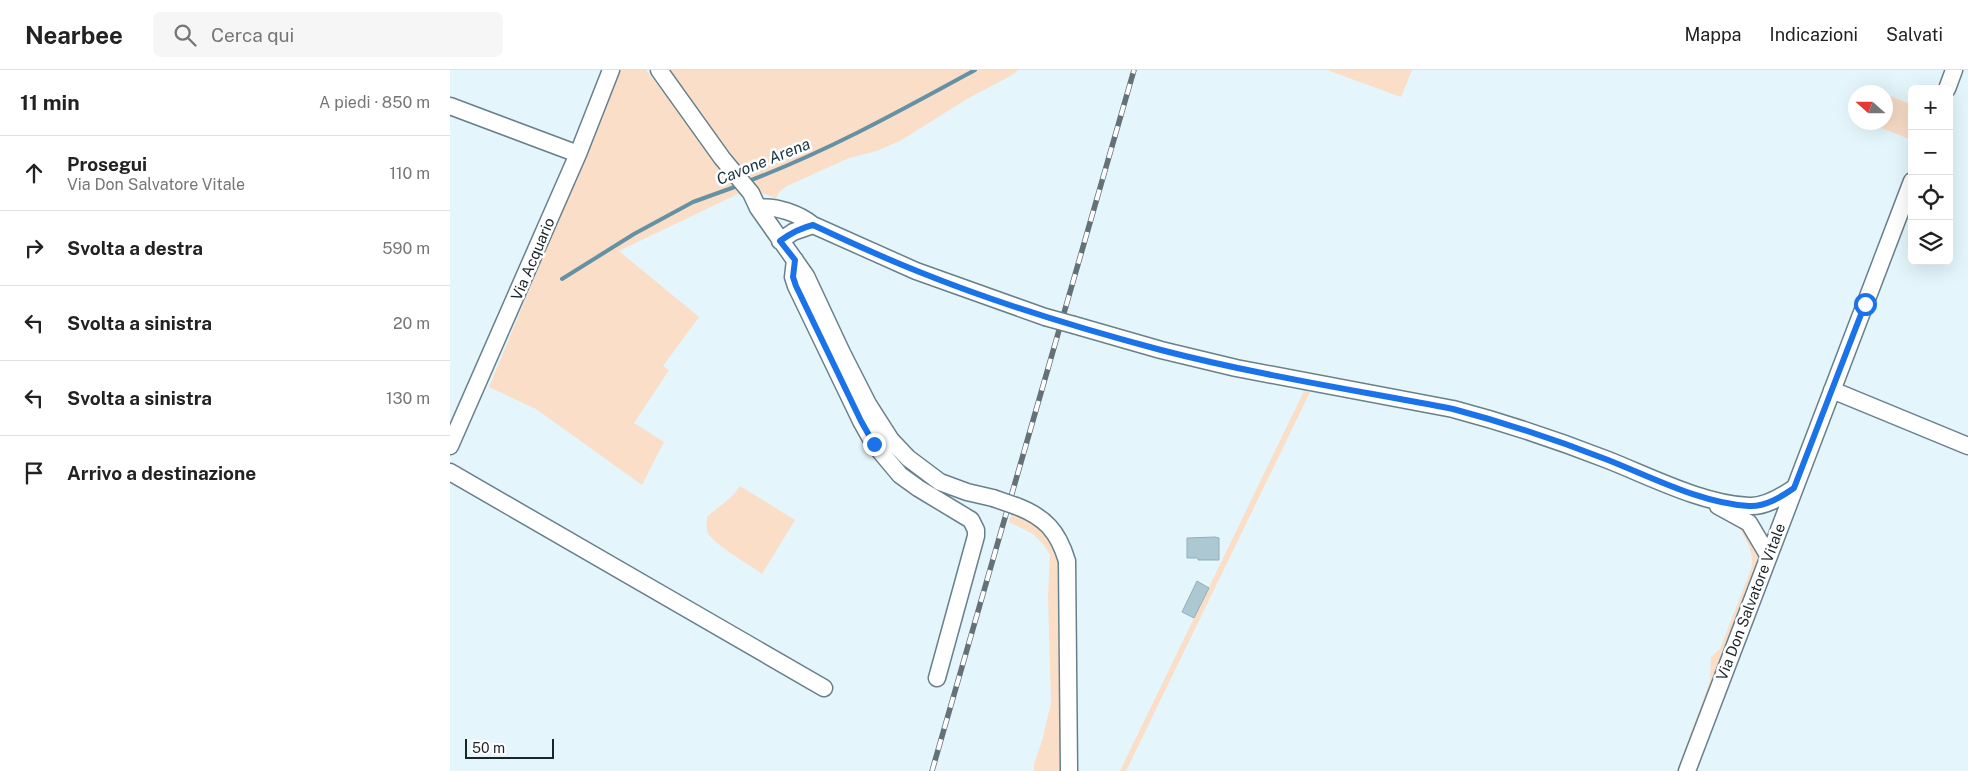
<!DOCTYPE html>
<html lang="it">
<meta charset="utf-8">
<style>
:root{--surface:#fff;--page:#f6f6f6;--text:#222;--muted:#767676;--line:#e0e0e0}
body{margin:0;font-family:"Public Sans",sans-serif;background:var(--page);color:var(--text)}
.controls{position:absolute;right:15px;top:15px;display:grid;overflow:hidden;border-radius:8px;box-shadow:0 5px 20px #0002}
.controls button{width:45px;height:45px;display:grid;place-items:center;padding:0;border:0;border-bottom:1px solid var(--line);background:var(--surface);color:var(--text);font:25px sans-serif}
.compass{position:absolute;left:1398px;top:15px;width:45px;height:45px;border-radius:50%;background:var(--surface);box-shadow:0 5px 20px #0002;rotate:291deg}
.scale{position:absolute;left:15px;bottom:12px;width:89px;box-sizing:border-box;padding-left:5px;border:2px solid #1a2529;border-top:0;font-size:14px;line-height:18px;white-space:nowrap;color:#1a2529;-webkit-text-stroke:4px #fff;paint-order:stroke}
.stop{position:absolute;width:15px;height:15px;margin:-11px;border:4px solid #1a73e8;border-radius:50%;background:#fff}
.stop.end{background:#1a73e8;border-color:#fff;box-shadow:0 1px 5px #0008}
.list{margin:0;padding:0;list-style:none}
h2{display:flex;justify-content:space-between;align-items:center;height:65px;margin:0;padding:0 20px;font-size:21px}
h2 small{font-size:16px;font-weight:400;color:var(--muted)}
.list li{display:grid;grid-template-columns:32px 1fr auto;gap:15px;align-items:center;box-sizing:border-box;height:75px;padding:0 20px;border-top:1px solid var(--line)}
.list b{display:block;font-size:19px;white-space:nowrap}
.list p{margin:0;font-size:16px;white-space:nowrap;color:var(--muted)}
.list em{font-size:16px;font-style:normal;color:var(--muted)}
.icon{flex:none;width:28px;height:28px;fill:none;stroke:currentColor;stroke-width:2;stroke-linecap:round;stroke-linejoin:round}
.map{position:relative;flex:none;width:1518px;height:701px;overflow:hidden}
header{display:flex;align-items:center;gap:30px;box-sizing:border-box;height:70px;padding:0 25px;background:var(--surface);border-bottom:1px solid var(--line)}
header strong{font-size:24px}
nav{display:flex;gap:28px;margin-inline-start:auto;font-size:18px}
.search{width:350px;height:45px;background:var(--page);display:flex;align-items:center;gap:12px;box-sizing:border-box;padding:0 18px;border-radius:8px;color:var(--muted);font-size:19px}
main{display:flex}
aside{flex:1;background:var(--surface)}
.map>svg:first-child{display:block}
.green{fill:#fadec8}
.lines{fill:none;stroke-linecap:round;stroke-linejoin:round}
.stream{stroke:#6492a4;stroke-width:4}
.building{fill:#acc8d3;stroke:#94afba}
.minor-casing{stroke:#67808b;stroke-width:19}
.minor{stroke:#fff;stroke-width:16}
.rail-casing{stroke:#647177;stroke-width:5.5}
.rail{stroke:#fff;stroke-width:4;stroke-dasharray:11;stroke-linecap:butt}
.minor-bridge-casing{stroke:#67808b;stroke-width:19;stroke-linecap:butt}
.minor-bridge{stroke:#fff;stroke-width:16}
.route{stroke:#1a73e8;stroke-width:6}
.labels{text-anchor:middle;stroke-width:5;stroke-linejoin:round;paint-order:stroke}
.street-label{font-size:15px;fill:#1a2529;stroke:#fff}
.water-label{font-size:16px;font-style:italic;fill:#16343f;stroke:#fff}
</style>
<header>
<strong>Nearbee</strong>
<div class="search"><svg class="icon" aria-label="search" viewBox="0 0 24 24"><circle cx="10" cy="10" r="6"/><path d="M15 15l6 6"/></svg>Cerca qui</div>
<nav><a>Mappa</a><a>Indicazioni</a><a>Salvati</a></nav>
</header>
<main>
<aside>
<h2>11 min<small>A piedi · 850 m</small></h2>
<ul class="list">
<li><svg class="icon" aria-label="ahead" viewBox="0 0 24 24"><path d="M12 20V5M6 11l6-6 6 6"/></svg><div><b>Prosegui</b><p>Via Don Salvatore Vitale</p></div><em>110 m</em></li>
<li><svg class="icon" aria-label="right" viewBox="0 0 24 24"><path d="M7 20v-9h11M14 6l5 5-5 5"/></svg><div><b>Svolta a destra</b></div><em>590 m</em></li>
<li><svg class="icon" aria-label="left" viewBox="0 0 24 24"><path d="M17 20v-9H6M10 6l-5 5 5 5"/></svg><div><b>Svolta a sinistra</b></div><em>20 m</em></li>
<li><svg class="icon" aria-label="left" viewBox="0 0 24 24"><path d="M17 20v-9H6M10 6l-5 5 5 5"/></svg><div><b>Svolta a sinistra</b></div><em>130 m</em></li>
<li><svg class="icon" aria-label="arrive" viewBox="0 0 24 24"><path d="M6 21V4h12l-3 4 3 4H6"/></svg><div><b>Arrivo a destinazione</b></div></li>
</ul>
</aside>
<div class="map">
<svg width="1518" height="701" viewBox="0 0 1518 701">
<rect width="100%" height="100%" fill="#e4f5fc"/>
<!-- green -->
<path class="green" d="M170 0H196L248 67 294 121 169 181 249 247 213 296 219 300 184 353 214 372 192 415 86 339 39 317Z
M219 0H568L564 4 517 29 450 71 426 81 399 88 337 116 329 122 326 128 305 121Z
M877 0H962L951 27Z
M1436 24 1462 35V70L1418 53 1436 52Z
M854 321 860 322 676 701H670Z
M290 416 345 450 312 504C300 495 263 474 258 463 256 459 257 452 257 447 268 436 282 430 290 416Z
M564 437 596 457 613 494 614 701H584V694L592 671 601 633 598 527 600 485 594 475 583 464 559 452Z
M1287 455 1293 457 1308 480 1309 489 1231 701H1227L1260 611 1261 587 1270 579 1301 499C1305 483 1296 469 1287 455Z"/>
<g class="lines">
<!-- stream -->
<path class="stream" d="M296 112C376 82 450 41 525 0
M112 209 184 164 243 132 290 115"/>
</g>
<!-- building -->
<path class="building" d="M765 467 769 468V490H748V488H737V468Z
M747 511 759 518 744 548 732 542Z"/>
<g class="lines">
<defs>
<path id="minor" d="M209 0 272 88 301 123 308 138 356 206 392 283 418 334 441 370 458 388 490 412 517 422 543 428
M1497 19 1504 0
M0 36 128 84
M308 138C325 135 350 144 363 155L466 201 595 247
M330 171 343 162 363 155
M345 190 343 207 346 216 411 351 424 374 450 405 468 418 521 450 526 460V466L487 608
M624 255 711 280 786 298 1003 339C1056 353 1107 370 1158 390 1201 407 1253 434 1299 436 1315 437 1331 427 1344 418
M1382 320 1518 376
M0 376 128 84 161 0
M0 402 374 618
M566 436C595 447 608 461 617 491L619 701
M1268 436 1299 453 1318 485
M1237 701 1462 111"/>
</defs>
<!-- minor casing -->
<use href="#minor" class="minor-casing"/>
<!-- minor -->
<use href="#minor" class="minor"/>
<defs>
<path id="rail" d="M482 701 684 0"/>
</defs>
<!-- rail casing -->
<use href="#rail" class="rail-casing"/>
<!-- rail -->
<use href="#rail" class="rail"/>
<defs>
<path id="minor-bridge" d="M595 247 624 255
M543 428 566 436"/>
</defs>
<!-- minor-bridge casing -->
<use href="#minor-bridge" class="minor-bridge-casing"/>
<!-- minor-bridge -->
<use href="#minor-bridge" class="minor-bridge"/>
</g>
<g class="lines">
<!-- route -->
<path class="route" d="M424 374 411 351 346 216 343 207 345 190 330 171C341 163 350 158 363 155 397 171 432 187 467 201 546 233 628 258 711 280 807 305 905 320 1003 339 1056 353 1107 370 1158 390 1201 407 1253 434 1299 436 1315 437 1331 427 1344 418L1415 234"/>
</g>
<g class="labels">
<!-- street labels -->
<g class="street-label">
<text transform="translate(83 189) rotate(-67)" y="5">Via Acquario</text>
<text transform="translate(1301 532) rotate(-69)" y="5">Via Don Salvatore Vitale</text>
</g>
<!-- water labels -->
<g class="water-label">
<text transform="translate(313 91) rotate(-22)" y="6">Cavone Arena</text>
</g>
</g>
</svg>
<div class="controls">
<button>+</button>
<button>−</button>
<button><svg class="icon" aria-label="locate" viewBox="0 0 24 24"><circle cx="12" cy="12" r="6"/><path d="M12 2v4M12 18v4M2 12h4M18 12h4"/></svg></button>
<button><svg class="icon" aria-label="layers" viewBox="0 0 24 24"><path d="M12 4l9 5-9 5-9-5zM3 14l9 5 9-5"/></svg></button>
</div>
<svg class="compass" viewBox="-18 -18 36 36"><path d="M0-13l5 13h-10z" fill="#e53935"/><path d="M0 13l5-13h-10z" fill="#767676"/></svg>
<div class="scale">50 m</div>
<div class="stop" style="left:1415px;top:234px"></div>
<div class="stop end" style="left:424px;top:374px"></div>
</div>
</main>
